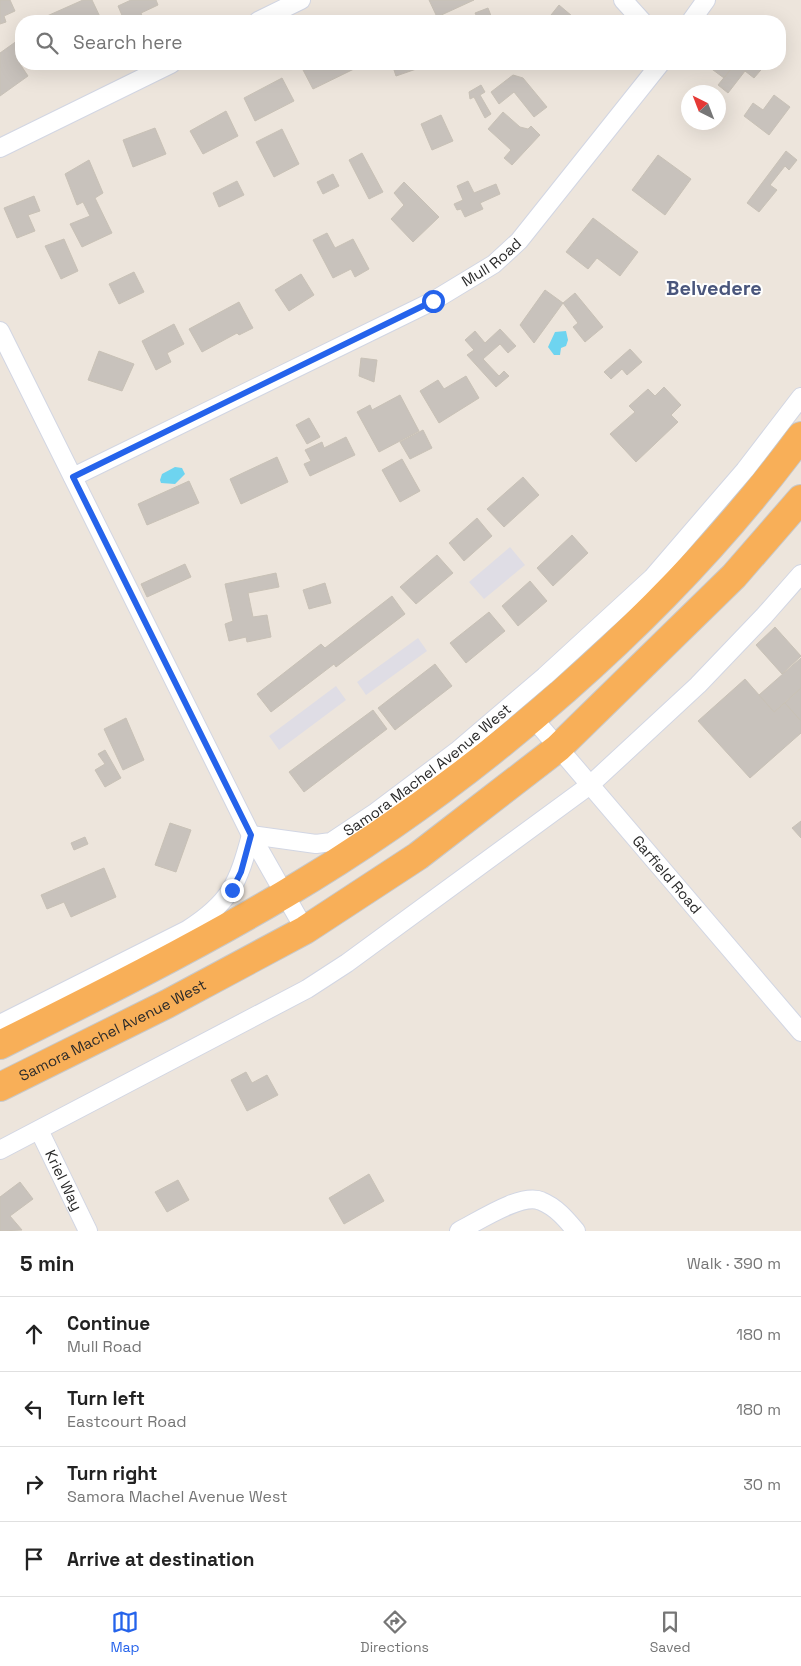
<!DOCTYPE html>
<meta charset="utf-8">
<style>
:root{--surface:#fff;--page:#f6f6f6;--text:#222;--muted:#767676;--line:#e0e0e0;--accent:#2563eb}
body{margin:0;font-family:"Space Grotesk",sans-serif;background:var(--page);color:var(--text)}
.compass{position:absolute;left:681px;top:85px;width:45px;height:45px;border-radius:50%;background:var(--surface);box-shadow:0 5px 20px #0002;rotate:318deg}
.stop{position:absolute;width:15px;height:15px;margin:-11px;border:4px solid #2563eb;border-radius:50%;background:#fff}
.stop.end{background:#2563eb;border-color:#fff;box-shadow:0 1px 5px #0008}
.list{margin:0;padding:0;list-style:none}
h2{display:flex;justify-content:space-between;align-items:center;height:65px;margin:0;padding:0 20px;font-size:21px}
h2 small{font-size:16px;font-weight:400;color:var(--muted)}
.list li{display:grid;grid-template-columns:32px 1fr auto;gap:15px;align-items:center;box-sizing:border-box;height:75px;padding:0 20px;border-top:1px solid var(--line)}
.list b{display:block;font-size:19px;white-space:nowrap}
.list p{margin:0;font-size:16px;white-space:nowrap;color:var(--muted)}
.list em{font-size:16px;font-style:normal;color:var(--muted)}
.icon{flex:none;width:28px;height:28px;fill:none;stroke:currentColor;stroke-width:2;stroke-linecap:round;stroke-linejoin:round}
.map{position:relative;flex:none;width:801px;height:1231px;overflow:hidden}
.search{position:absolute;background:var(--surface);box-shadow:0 5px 20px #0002;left:15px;right:15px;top:15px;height:55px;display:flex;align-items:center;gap:12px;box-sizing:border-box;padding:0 18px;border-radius:20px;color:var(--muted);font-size:19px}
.sheet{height:365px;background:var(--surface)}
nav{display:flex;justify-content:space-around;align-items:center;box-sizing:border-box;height:70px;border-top:1px solid var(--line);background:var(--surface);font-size:14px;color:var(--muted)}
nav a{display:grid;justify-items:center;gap:2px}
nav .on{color:var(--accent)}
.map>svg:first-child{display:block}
.industrial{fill:#dfdde5}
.water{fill:#6ed4f0}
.building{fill:#c8c2bc;stroke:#c8c1b6}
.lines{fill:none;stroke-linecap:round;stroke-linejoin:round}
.minor-casing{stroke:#d2d6e3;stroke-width:20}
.trunk-casing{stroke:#c8c8c8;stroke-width:30}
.minor{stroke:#fff;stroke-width:18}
.trunk{stroke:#f8af58;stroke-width:28}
.route{stroke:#2563eb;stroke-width:6}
.labels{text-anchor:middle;stroke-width:4;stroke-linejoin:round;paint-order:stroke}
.street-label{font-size:15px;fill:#2b2b2b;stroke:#fff}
.district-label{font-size:20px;font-weight:bold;fill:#4a567c;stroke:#fff}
</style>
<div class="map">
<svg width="801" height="1231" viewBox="0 0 801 1231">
<rect width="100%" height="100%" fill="#ede5dc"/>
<!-- industrial -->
<path class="industrial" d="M510 547 525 565 484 599 469 582Z
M418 638 427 651 366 695 357 682Z
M336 686 346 700 279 750 269 736Z"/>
<!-- water -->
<path class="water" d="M566 331 568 340 566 346 561 348 560 355H554L548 347 555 332Z
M175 467 182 468 185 474 175 484 161 483 160 480 162 474Z"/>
<!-- building -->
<path class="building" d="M0 0H10L15 11 4 16 6 22 0 24Z
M83 0H92L102 21H49L47 16Z
M131 0H156L158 5 141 13 144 21H133L131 17 124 20 118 6Z
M429 0H474L437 17Z
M559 5 572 16 568 21H559L551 15Z
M488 8 493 21H479L475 13Z
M21 38 20 64 28 76 0 96V53Z
M310 64H356L358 67 313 89 302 68Z
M392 64H424L425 66 396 76Z
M712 64H735L724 78 709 67Z
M735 64H766L754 78 745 71 728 93 718 85Z
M513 75 523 78 547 107 534 117 514 92 499 104 491 92Z
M282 78 294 101 255 121 244 98Z
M481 85 485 92 480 95 491 114 485 118 474 97 470 99 469 92Z
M774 95 790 107 769 135 744 116 753 103 763 110Z
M226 111 238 136 203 154 190 131Z
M503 112 520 127 528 129 531 126 540 135 512 165 504 158 511 150 488 129Z
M441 115 453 141 432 150 421 124Z
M155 128 166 154 133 167 123 140Z
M282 129 299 164 274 177 256 142Z
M786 151 797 160 789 170 785 166 770 185 777 190 759 212 747 203Z
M362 153 383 192 369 199 349 160Z
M658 155 691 179 665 215 632 190Z
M89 160 103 193 95 198 112 233 82 247 70 224 90 216 83 202 77 205 65 174Z
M333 174 339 186 323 194 317 182Z
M237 181 244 195 219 207 213 193Z
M468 181 474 193 496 184 500 194 480 203 483 209 465 217 461 209 457 210 454 204 463 200 457 186Z
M404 182 439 217 413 242 391 219 404 205 394 193Z
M34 196 40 211 28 215 35 231 17 238 4 208Z
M593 218 638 252 620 276 597 258 588 269 566 252Z
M327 233 335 248 353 239 369 269 355 277 351 269 333 278 313 240Z
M64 239 78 271 61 279 45 246Z
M134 272 144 292 119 304 109 284Z
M301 274 314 295 289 311 275 290Z
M545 290 563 303 534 343 520 325Z
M575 293 603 327 585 342 573 327 578 323 563 303Z
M239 302 253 328 239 335 237 333 202 352 189 329Z
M174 324 184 344 167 353 171 362 156 370 142 341Z
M500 329 516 346 508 353 500 344 483 359 499 376 504 371 509 376 496 387 467 355 474 350 465 340 475 331 485 343Z
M630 349 642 362 627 375 622 369 611 379 604 372Z
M99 351 134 364 122 391 88 380Z
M361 358 377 360 374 382 359 376Z
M466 376 479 398 439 423 420 391 438 380 444 389Z
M664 387 681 405 671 415 678 422 636 462 610 434 635 412 629 406 648 389 655 396Z
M400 395 419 431 379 452 357 412 370 405 372 410Z
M309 418 320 437 307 444 296 425Z
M423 430 432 448 410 459 400 442Z
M346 437 355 455 310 476 304 464 311 461 305 450 322 442 324 448Z
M277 457 288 482 241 504 230 479Z
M402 459 420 491 400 502 382 470Z
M523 477 539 495 504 527 487 509Z
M189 481 199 503 147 525 138 504Z
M477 518 492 536 464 561 449 543Z
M572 535 588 553 553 586 537 568Z
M437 555 453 573 416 604 400 587Z
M185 564 191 577 147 597 141 584Z
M276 573 279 587 248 593 253 617 267 615 271 637 247 642 246 637 229 641 225 624 233 621 225 584Z
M530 581 547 601 518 626 502 606Z
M325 583 331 603 309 609 303 590Z
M392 596 405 614 336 667 334 664 271 712 257 694 321 644 325 648Z
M489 612 505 631 466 663 450 643Z
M775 627 801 656 782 674 756 645Z
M801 658V688L774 712 759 695Z
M435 664 452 686 395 730 378 708Z
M745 679 774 712 785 703 801 721V733L750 778 698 721Z
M801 688V721L785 703Z
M373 710 387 729 304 792 289 772Z
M126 718 144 760 123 770 104 729Z
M105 750 121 778 105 787 95 770 105 764 98 754Z
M801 821V838L792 828Z
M170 823 191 830 176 872 155 865Z
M85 837 88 844 74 850 71 843Z
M104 868 116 897 71 917 64 902 47 909 41 895Z
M246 1072 252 1083 267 1075 278 1095 247 1111 231 1080Z
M369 1174 384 1201 344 1224 329 1198Z
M178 1180 189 1200 167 1212 155 1192Z
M20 1182 33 1199 10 1216 22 1230 0 1231V1197Z"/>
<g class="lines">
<defs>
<g id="minor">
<path d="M623 0 642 21"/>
<path d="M258 21 301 0"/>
<path d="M691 21 706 0"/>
<path d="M0 148 171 64"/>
<path d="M0 331 251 835 305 930"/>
<path id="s1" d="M73 477 433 301 494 264 519 241 660 64"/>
<path id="s2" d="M533 718 801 1032"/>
<path id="s3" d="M0 1024 187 930C231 902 238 883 251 835L316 844 331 842 376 812 457 751 545 676 652 578 745 470 801 397"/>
<path id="s4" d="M39 1130 88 1231"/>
<path d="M0 1150 307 989 347 963 590 785 698 685 764 616 801 574"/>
<path d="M459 1231C477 1222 522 1192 541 1201 556 1207 566 1219 576 1231"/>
</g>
<g id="trunk">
<path d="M0 1045C96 997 192 949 285 894 475 782 670 614 801 436"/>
<path id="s5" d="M0 1087 167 1004 305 930 418 856 558 748 734 576 801 499"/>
</g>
</defs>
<!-- minor casing -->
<use href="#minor" class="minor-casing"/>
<!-- trunk casing -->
<use href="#trunk" class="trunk-casing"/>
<!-- minor -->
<use href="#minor" class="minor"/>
<!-- trunk -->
<use href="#trunk" class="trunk"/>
</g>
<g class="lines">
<!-- route -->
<path class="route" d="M232 890 241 872 251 835 73 477 433 301"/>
</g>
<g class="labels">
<!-- street labels -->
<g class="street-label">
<text dy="5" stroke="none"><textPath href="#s1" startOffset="471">Mull Road</textPath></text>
<text dy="5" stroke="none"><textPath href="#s3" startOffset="529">Samora Machel Avenue West</textPath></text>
<text dy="5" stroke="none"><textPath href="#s2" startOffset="206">Garfield Road</textPath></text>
<text dy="5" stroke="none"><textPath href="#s5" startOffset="126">Samora Machel Avenue West</textPath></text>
<text dy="5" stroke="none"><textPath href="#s4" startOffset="56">Kriel Way</textPath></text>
</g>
<!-- district labels -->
<g class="district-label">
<text x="714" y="295">Belvedere</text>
</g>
</g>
</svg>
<svg class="compass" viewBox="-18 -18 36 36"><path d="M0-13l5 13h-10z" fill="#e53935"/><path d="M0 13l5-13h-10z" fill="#767676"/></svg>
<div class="stop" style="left:433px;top:301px"></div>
<div class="stop end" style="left:232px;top:890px"></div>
<div class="search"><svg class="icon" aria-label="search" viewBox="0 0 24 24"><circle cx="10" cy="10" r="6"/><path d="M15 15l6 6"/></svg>Search here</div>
</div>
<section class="sheet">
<h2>5 min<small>Walk · 390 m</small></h2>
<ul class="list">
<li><svg class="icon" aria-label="ahead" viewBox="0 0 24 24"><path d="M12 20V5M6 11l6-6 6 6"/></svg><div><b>Continue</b><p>Mull Road</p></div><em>180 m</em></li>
<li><svg class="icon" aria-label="left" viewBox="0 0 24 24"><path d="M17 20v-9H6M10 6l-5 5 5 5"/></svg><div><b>Turn left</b><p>Eastcourt Road</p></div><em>180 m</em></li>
<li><svg class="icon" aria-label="right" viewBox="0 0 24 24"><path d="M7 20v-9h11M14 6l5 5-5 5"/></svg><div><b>Turn right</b><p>Samora Machel Avenue West</p></div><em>30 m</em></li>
<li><svg class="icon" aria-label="arrive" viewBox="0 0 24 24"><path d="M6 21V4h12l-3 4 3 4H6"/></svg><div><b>Arrive at destination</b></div></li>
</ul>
</section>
<nav>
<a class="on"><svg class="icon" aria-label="map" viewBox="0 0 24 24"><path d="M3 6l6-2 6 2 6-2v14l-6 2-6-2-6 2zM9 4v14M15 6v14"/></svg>Map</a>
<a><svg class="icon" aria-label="directions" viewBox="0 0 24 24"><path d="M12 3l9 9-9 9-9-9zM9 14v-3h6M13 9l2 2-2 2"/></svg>Directions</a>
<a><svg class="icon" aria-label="saved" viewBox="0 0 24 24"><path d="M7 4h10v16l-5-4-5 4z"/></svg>Saved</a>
</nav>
